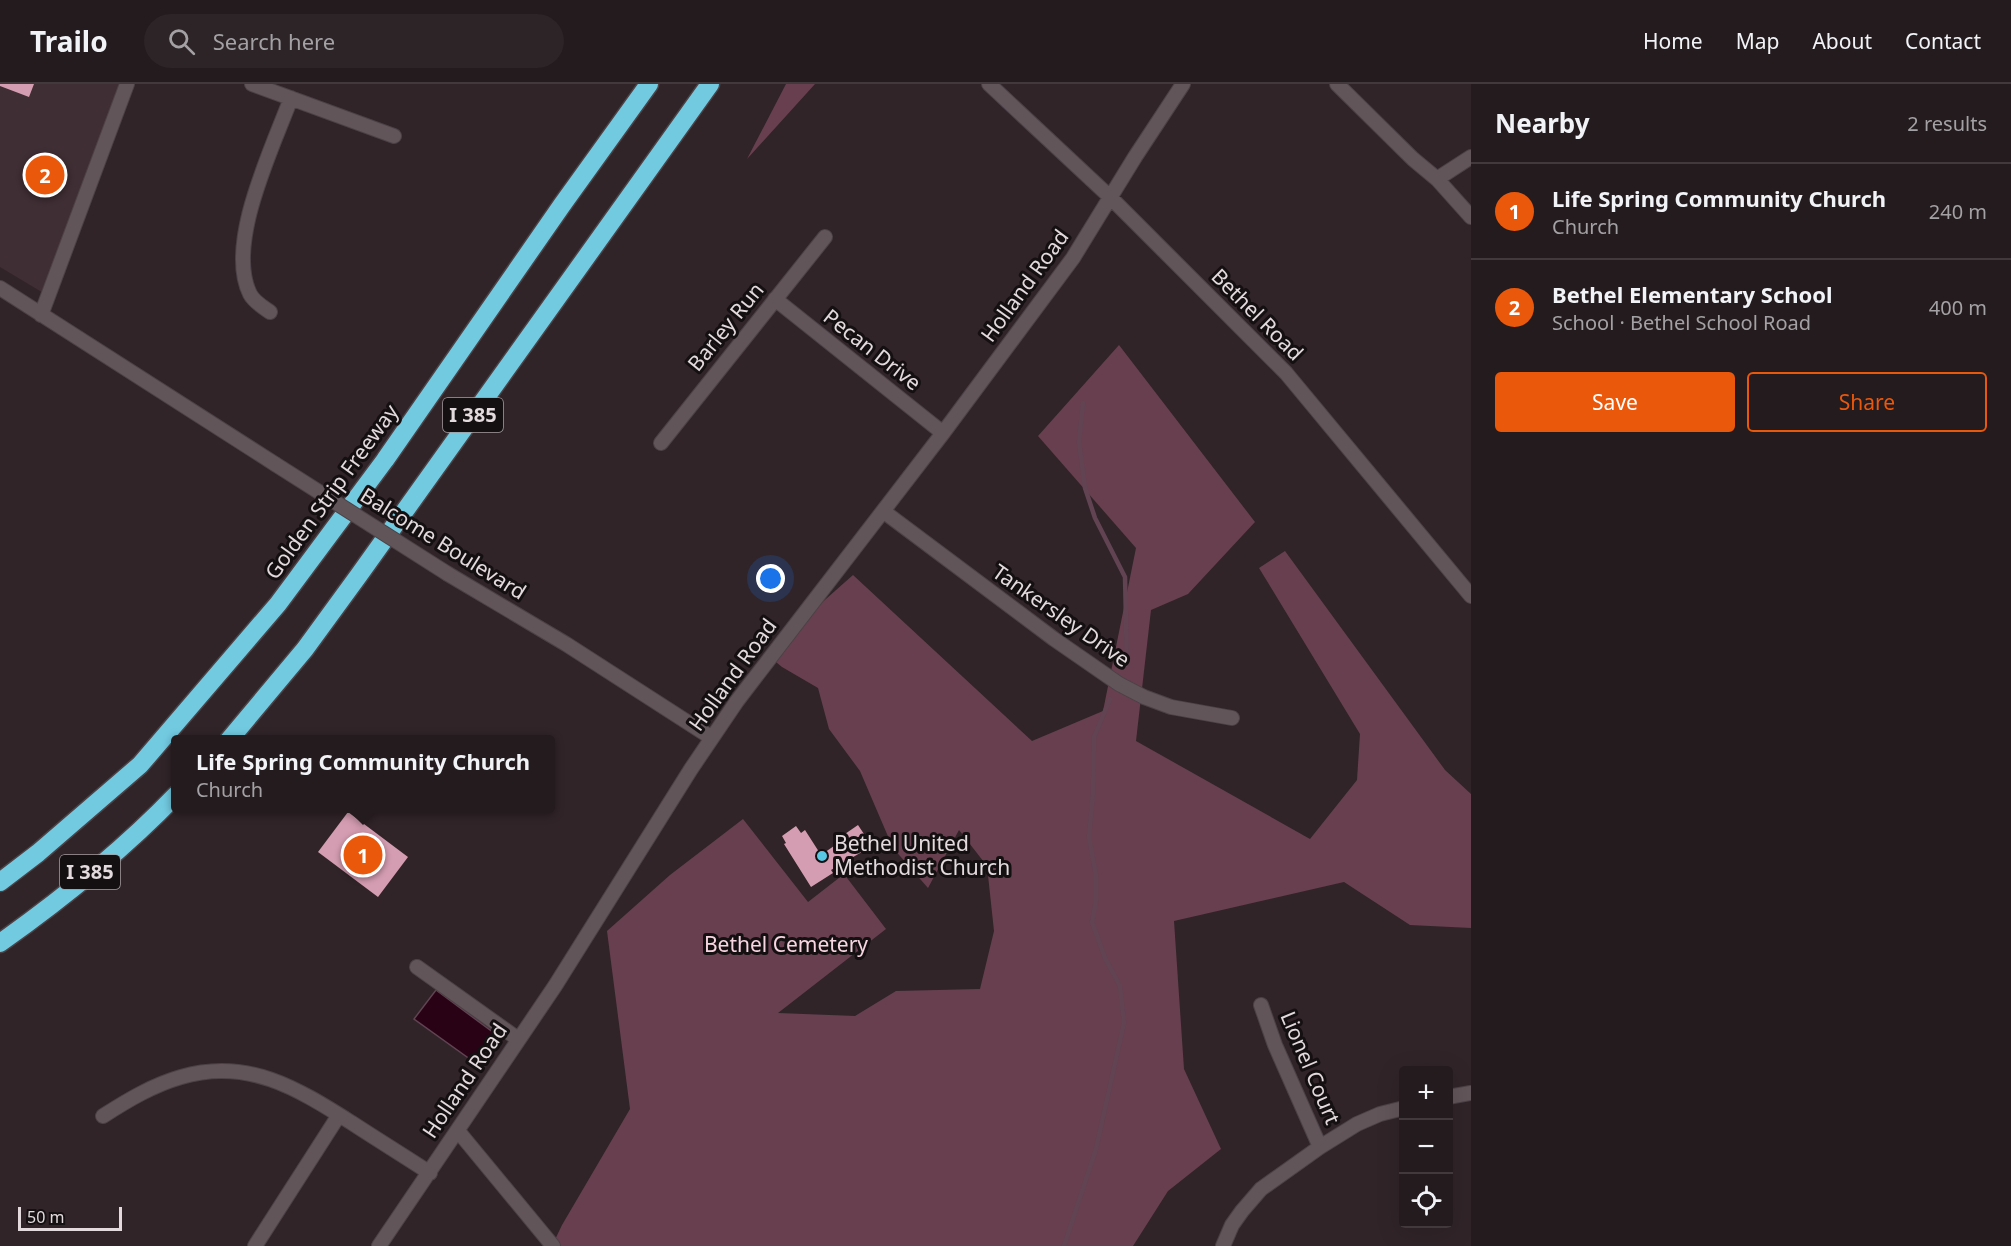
<!DOCTYPE html>
<meta charset="utf-8">
<style>
:root{--surface:#241b1e;--page:#2c2427;--text:#f1f3f6;--muted:#a3a1a4;--line:#41393c;--accent:#ea580c}
body{margin:0;font-family:"Noto Sans",sans-serif;background:var(--page);color:var(--text)}
.controls{position:absolute;right:18px;bottom:18px;display:grid;overflow:hidden;border-radius:6px;box-shadow:0 6px 24px #0002}
.controls button{width:54px;height:54px;display:grid;place-items:center;padding:0;border:0;border-bottom:2px solid var(--line);background:var(--surface);color:var(--text);font:30px sans-serif}
.scale{position:absolute;left:18px;bottom:15px;width:104px;box-sizing:border-box;padding-left:6px;border:3px solid #e2dadd;border-top:0;font-size:16px;line-height:21px;white-space:nowrap;color:#e2dadd;-webkit-text-stroke:4px #140f11;paint-order:stroke}
.you{position:absolute;left:771px;top:495px;width:21px;height:21px;margin:-15px;border:4px solid #fff;border-radius:50%;background:#1a73e8;box-shadow:0 0 0 9px #1a73e833}
.badge{display:grid;place-items:center;width:39px;height:39px;border-radius:50%;background:var(--accent);color:#fff;font-size:20px;font-weight:700}
.pin{position:absolute;translate:-50% -50%;border:3px solid #fff;box-shadow:0 2px 6px #0006}
.popup{position:absolute;left:171px;top:651px;width:384px;height:78px;box-sizing:border-box;display:grid;place-content:center;border-radius:6px;background:var(--surface);filter:drop-shadow(0 2px 4px #0005);font-size:20px;white-space:nowrap;color:var(--muted)}
.popup b{font-size:22px;color:var(--text)}
.popup::after{content:'';position:absolute;left:50%;top:100%;margin-left:-12px;border:12px solid transparent;border-top-color:var(--surface)}
.list{margin:0;padding:0;list-style:none}
h2{display:flex;justify-content:space-between;align-items:center;height:78px;margin:0;padding:0 24px;font-size:26px}
h2 small{font-size:20px;font-weight:400;color:var(--muted)}
.list li{display:grid;grid-template-columns:39px 1fr auto;gap:18px;align-items:center;box-sizing:border-box;height:96px;padding:0 24px;border-top:2px solid var(--line)}
.list b{display:block;font-size:22px;white-space:nowrap}
.list p{margin:0;font-size:20px;white-space:nowrap;color:var(--muted)}
.list em{font-size:20px;font-style:normal;color:var(--muted)}
.actions{display:flex;gap:12px;padding:18px 24px}
.actions a{flex:1;padding:14px 0;border:2px solid var(--accent);border-radius:6px;text-align:center;font-size:21px;color:var(--accent)}
.actions .main{background:var(--accent);color:#fff}
.icon{flex:none;width:33px;height:33px;fill:none;stroke:currentColor;stroke-width:2;stroke-linecap:round;stroke-linejoin:round}
.map{position:relative;flex:none;width:1471px;height:1162px;overflow:hidden}
header{display:flex;align-items:center;gap:36px;box-sizing:border-box;height:84px;padding:0 30px;background:var(--surface);border-bottom:2px solid var(--line)}
header strong{font-size:28px}
nav{display:flex;gap:33px;margin-inline-start:auto;font-size:21px}
.search{width:420px;height:54px;background:var(--page);display:flex;align-items:center;gap:15px;box-sizing:border-box;padding:0 21px;border-radius:33px;color:var(--muted);font-size:22px}
main{display:flex}
aside{flex:1;background:var(--surface)}
.map>svg:first-child{display:block}
.built{fill:#3f2e34}
.green{fill:#673f4f}
.water{fill:#2a0216;stroke:#614352;stroke-width:1.5}
.lines{fill:none;stroke-linecap:round;stroke-linejoin:round}
.stream{stroke:#614352;stroke-width:4.5}
.building{fill:#d59db2}
.minor-casing{stroke:#4c4246;stroke-width:16}
.highway-casing{stroke:#4c4246;stroke-width:21}
.minor{stroke:#62555a;stroke-width:14}
.highway{stroke:#72cae1;stroke-width:18}
.minor-bridge-casing{stroke:#4c4246;stroke-width:16;stroke-linecap:butt}
.minor-bridge{stroke:#62555a;stroke-width:14}
.poi-dot{fill:#59c8e4;stroke:#140f11;stroke-width:2}
.labels{text-anchor:middle;stroke-width:6;stroke-linejoin:round;paint-order:stroke}
.shield{fill:#140f11;stroke:#a49da0;stroke-width:1.5}
.shield-label{font-size:20px;font-weight:bold;fill:#e2dadd}
.street-label{font-size:21px;fill:#e2dadd;stroke:#140f11}
.poi-label{font-size:21px;fill:#e2dadd;stroke:#140f11;text-anchor:start}
.park-label{font-size:21px;fill:#f7d5e1;stroke:#140f11}
</style>
<header>
<strong>Trailo</strong>
<div class="search"><svg class="icon" aria-label="search" viewBox="0 0 24 24"><circle cx="10" cy="10" r="6"/><path d="M15 15l6 6"/></svg>Search here</div>
<nav><a>Home</a><a>Map</a><a>About</a><a>Contact</a></nav>
</header>
<main>
<div class="map">
<svg width="1471" height="1162" viewBox="0 0 1471 1162">
<rect width="100%" height="100%" fill="#302428"/>
<!-- built -->
<path class="built" d="M0 0H124L45 210 0 183Z"/>
<!-- green -->
<path class="green" d="M786 0H815L747 75Z
M1119 261 1255 438 1188 510 1151 526 1136 657 1310 755 1357 696 1360 650 1259 484 1285 467 1445 686 1471 710V844L1410 841 1344 798 1174 837 1184 985 1221 1065 1168 1107 1133 1162H552L562 1141 630 1025 607 847 670 791 743 735 808 818 844 790 886 845 778 929 855 932 896 907 980 905 994 847 987 782 959 746 928 804 893 764 860 687 829 645 818 604 782 583 765 569 853 491 1032 657 1103 627 1136 464 1038 352Z"/>
<!-- water -->
<path class="water" d="M436 906 494 949 474 978 414 935Z"/>
<g class="lines">
<!-- stream -->
<path class="stream" d="M1083 319 1079 358 1085 404 1095 434 1125 493 1127 581
M1064 1162 1096 1065 1124 939 1120 902 1105 874 1092 838 1096 817V792L1089 753 1093 708 1094 653 1110 615"/>
</g>
<!-- building -->
<path class="building" d="M0 0H34L29 13 0 2Z
M348 728 408 773 378 813 318 768Z
M858 741 872 762 831 786 833 789 811 803 784 760 786 759 782 752 796 742 801 749 805 746 821 771 844 755 842 752Z"/>
<g class="lines">
<defs>
<path id="minor" d="M252 0 394 52
M989 0 1110 113 1286 289 1471 512
M1337 0 1413 75 1437 95 1471 133
M1437 95 1471 73
M0 204 275 380
M775 215 943 349
M270 228C263 223 254 218 250 210 225 160 273 63 291 14
M41 231 127 0
M661 359 825 153
M883 427 1054 555 1119 600 1144 613 1171 623 1232 634
M448 490 566 560 712 654
M417 883 518 955
M1261 921 1275 961 1320 1063
M1448 1013 1471 1009
M103 1032C128 1016 153 1001 181 993 248 973 298 1005 352 1039 378 1056 404 1072 430 1089
M458 1047 553 1162
M255 1162 339 1031
M379 1162 555 902 691 685 737 617 943 349 1073 174 1135 73 1183 0
M1223 1162 1232 1141 1242 1127 1261 1105 1320 1063 1357 1040 1380 1030 1404 1024"/>
<path id="highway" d="M229 656 305 565 359 491 710 0
M0 798 38 769 140 681 278 520 385 376 562 121 649 0
M0 859C62 815 123 766 176 711"/>
</defs>
<!-- minor casing -->
<use href="#minor" class="minor-casing"/>
<!-- highway casing -->
<use href="#highway" class="highway-casing"/>
<!-- minor -->
<use href="#minor" class="minor"/>
<!-- highway -->
<use href="#highway" class="highway"/>
<defs>
<path id="minor-bridge" d="M275 380 448 490"/>
</defs>
<!-- minor-bridge casing -->
<use href="#minor-bridge" class="minor-bridge-casing"/>
<!-- minor-bridge -->
<use href="#minor-bridge" class="minor-bridge"/>
</g>
<!-- markers -->
<circle class="poi-dot" cx="822" cy="772" r="6"/>
<g class="labels">
<!-- shield labels -->
<g class="shield">
<rect x="443" y="314" width="60" height="34" rx="4.5"/>
<rect x="60" y="771" width="60" height="34" rx="4.5"/>
</g>
<g class="shield-label">
<text x="473" y="338">I 385</text>
<text x="90" y="795">I 385</text>
</g>
<!-- street labels -->
<g class="street-label">
<text transform="translate(1025 202) rotate(-54)" y="7">Holland Road</text>
<text transform="translate(1257 231) rotate(45)" y="7">Bethel Road</text>
<text transform="translate(726 243) rotate(-51)" y="7">Barley Run</text>
<text transform="translate(872 266) rotate(38)" y="7">Pecan Drive</text>
<text transform="translate(332 408) rotate(-54)" y="7">Golden Strip Freeway</text>
<text transform="translate(443 460) rotate(32)" y="7">Balcome Boulevard</text>
<text transform="translate(1061 532) rotate(35)" y="7">Tankersley Drive</text>
<text transform="translate(733 591) rotate(-54)" y="7">Holland Road</text>
<text transform="translate(1310 984) rotate(67)" y="7">Lionel Court</text>
<text transform="translate(465 997) rotate(-56)" y="7">Holland Road</text>
</g>
<!-- poi labels -->
<g class="poi-label">
<text x="834" y="767">Bethel United<tspan x="834" dy="24">Methodist Church</tspan></text>
</g>
<!-- park labels -->
<g class="park-label">
<text x="786" y="868">Bethel Cemetery</text>
</g>
</g>
</svg>
<div class="controls">
<button>+</button>
<button>−</button>
<button><svg class="icon" aria-label="locate" viewBox="0 0 24 24"><circle cx="12" cy="12" r="6"/><path d="M12 2v4M12 18v4M2 12h4M18 12h4"/></svg></button>
</div>
<div class="scale">50 m</div>
<div class="you"></div>
<div class="pin badge" style="left:363px;top:771px">1</div>
<div class="popup"><b>Life Spring Community Church</b>Church</div>
<div class="pin badge" style="left:45px;top:91px">2</div>
</div>
<aside>
<h2>Nearby<small>2 results</small></h2>
<ul class="list">
<li><span class="badge">1</span><div><b>Life Spring Community Church</b><p>Church</p></div><em>240 m</em></li>
<li><span class="badge">2</span><div><b>Bethel Elementary School</b><p>School · Bethel School Road</p></div><em>400 m</em></li>
</ul>
<div class="actions"><a class="main">Save</a><a>Share</a></div>
</aside>
</main>
